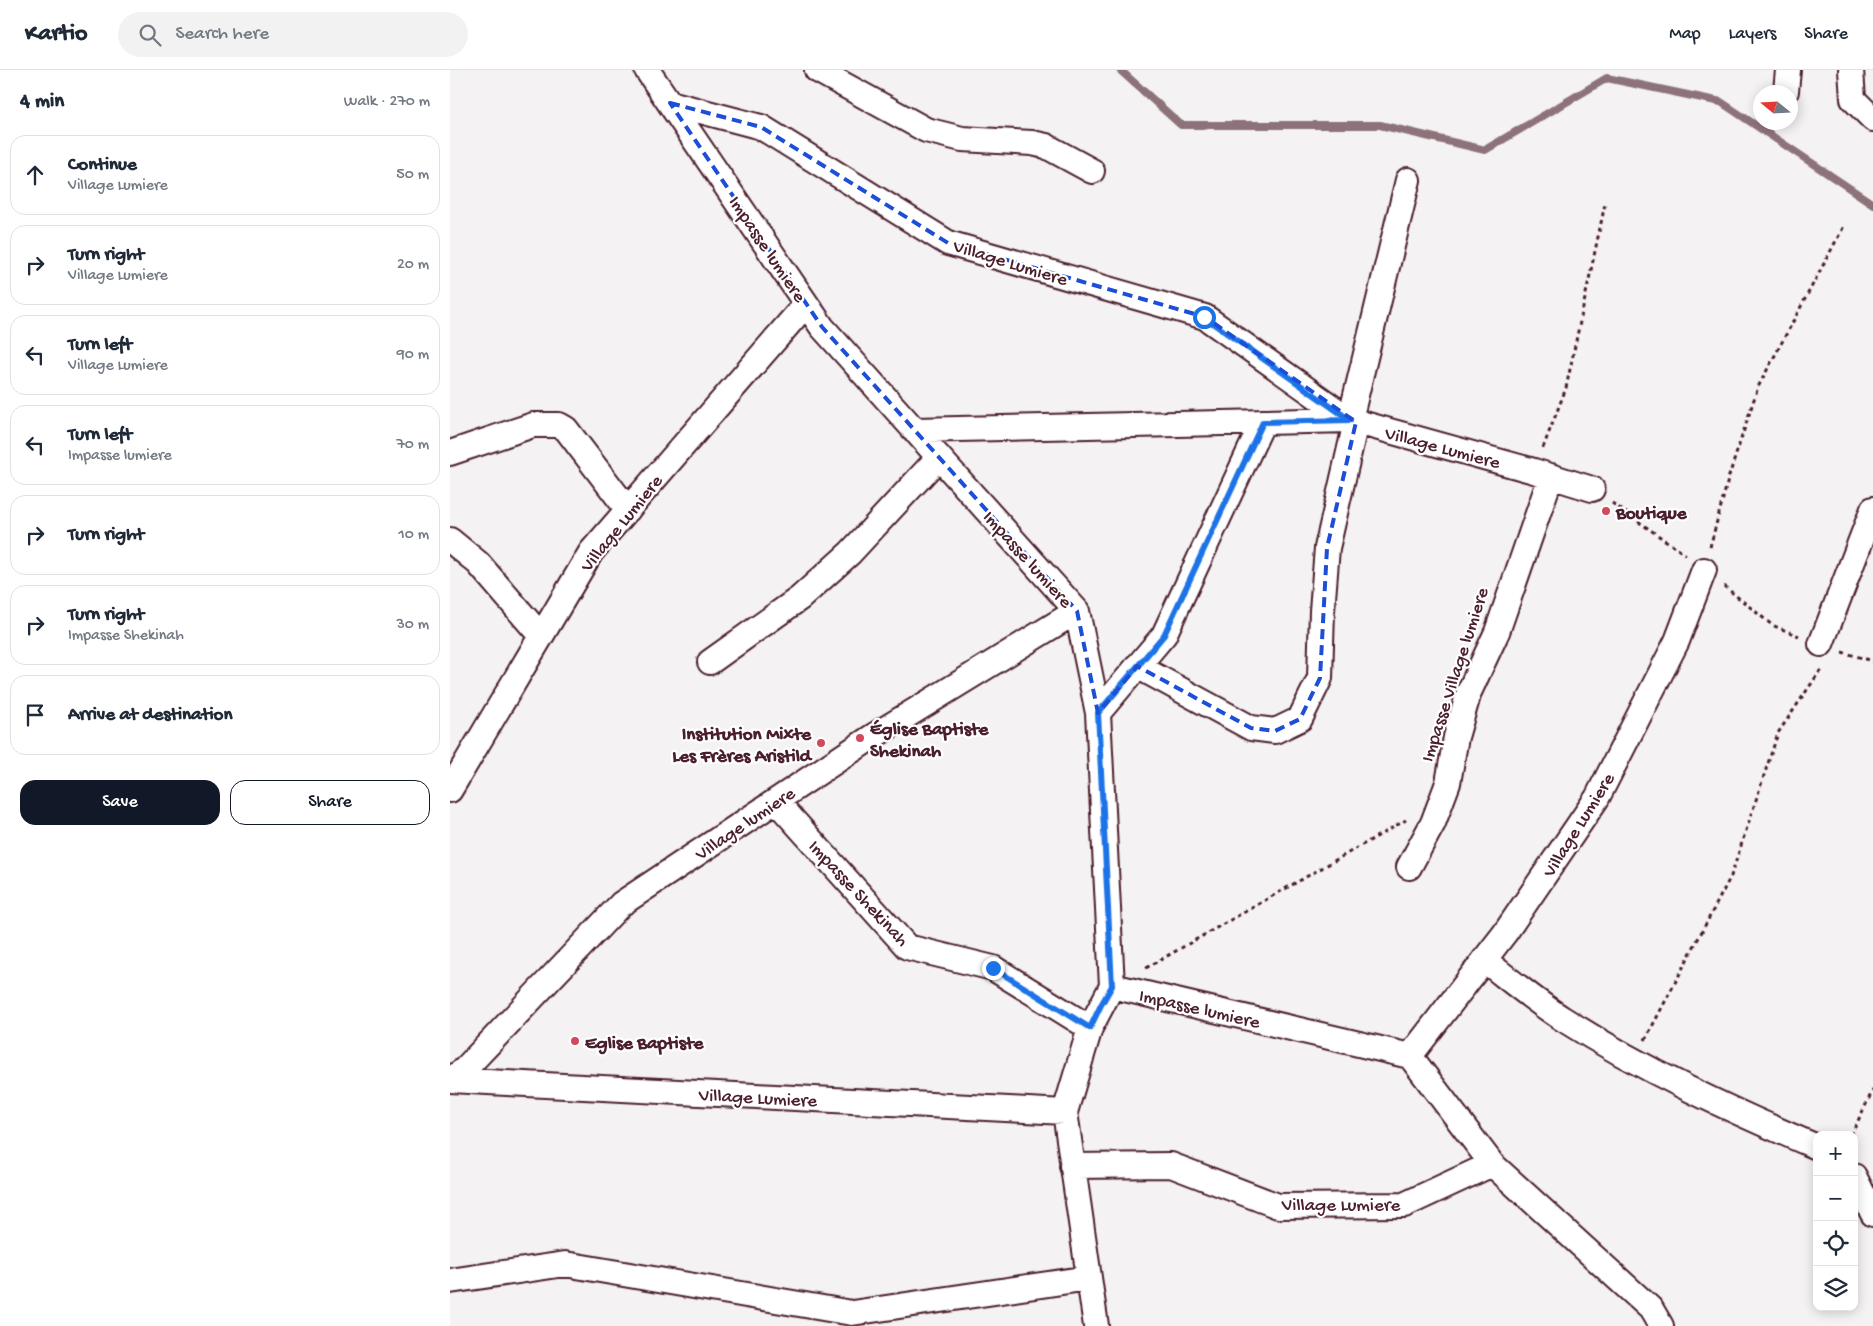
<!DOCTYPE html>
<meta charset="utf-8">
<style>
:root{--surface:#fff;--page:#f2f2f3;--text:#1f2937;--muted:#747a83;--line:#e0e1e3;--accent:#111827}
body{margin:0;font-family:"Gochi Hand",sans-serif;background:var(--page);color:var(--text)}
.controls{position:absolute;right:15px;bottom:15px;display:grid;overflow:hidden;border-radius:10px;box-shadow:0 2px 12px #0003}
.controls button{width:45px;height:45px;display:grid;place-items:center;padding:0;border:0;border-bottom:1px solid var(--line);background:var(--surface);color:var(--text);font:25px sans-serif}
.compass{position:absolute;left:1303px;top:15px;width:45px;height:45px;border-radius:50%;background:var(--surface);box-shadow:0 2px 12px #0003;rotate:288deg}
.stop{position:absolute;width:15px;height:15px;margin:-11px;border:4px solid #1a73e8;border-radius:50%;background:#fff}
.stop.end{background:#1a73e8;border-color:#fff;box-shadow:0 1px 5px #0008}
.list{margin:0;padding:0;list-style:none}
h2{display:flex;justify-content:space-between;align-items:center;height:65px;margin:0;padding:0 20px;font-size:21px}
h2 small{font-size:16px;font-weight:400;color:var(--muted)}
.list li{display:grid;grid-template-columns:32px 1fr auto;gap:15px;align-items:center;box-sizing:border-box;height:80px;margin:0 10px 10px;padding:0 10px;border:1px solid var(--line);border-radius:15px}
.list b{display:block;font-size:19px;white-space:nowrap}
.list p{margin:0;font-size:16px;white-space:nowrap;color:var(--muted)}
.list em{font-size:16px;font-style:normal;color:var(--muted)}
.actions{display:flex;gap:10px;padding:15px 20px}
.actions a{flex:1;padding:11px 0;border:1px solid var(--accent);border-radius:15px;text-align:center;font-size:18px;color:var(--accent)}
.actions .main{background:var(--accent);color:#fff}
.icon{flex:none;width:28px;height:28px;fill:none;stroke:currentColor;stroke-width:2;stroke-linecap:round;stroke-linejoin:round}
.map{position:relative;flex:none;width:1423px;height:1256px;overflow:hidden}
header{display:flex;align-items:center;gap:30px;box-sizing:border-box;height:70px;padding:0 25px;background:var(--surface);border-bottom:1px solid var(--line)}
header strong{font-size:24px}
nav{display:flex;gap:28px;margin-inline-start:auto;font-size:18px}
.search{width:350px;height:45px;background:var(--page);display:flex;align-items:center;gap:12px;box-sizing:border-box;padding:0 18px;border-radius:28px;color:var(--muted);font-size:19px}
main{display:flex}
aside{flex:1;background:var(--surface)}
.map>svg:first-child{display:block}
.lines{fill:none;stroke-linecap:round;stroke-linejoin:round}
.stream{stroke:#8d727a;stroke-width:8}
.street-casing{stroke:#4a1f2b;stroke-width:28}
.path{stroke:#4a1f2b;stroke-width:3;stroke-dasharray:4 4;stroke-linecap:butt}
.street{stroke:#fff;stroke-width:24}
.route{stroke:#1a73e8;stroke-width:6}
.marked{fill:none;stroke:#1d4ed8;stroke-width:4;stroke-dasharray:10 6;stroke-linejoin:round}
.poi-dot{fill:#d1495b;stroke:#fff;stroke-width:2}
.labels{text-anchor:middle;stroke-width:4.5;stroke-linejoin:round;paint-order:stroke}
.street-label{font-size:19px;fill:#4a1f2b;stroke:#fff}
.poi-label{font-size:19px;font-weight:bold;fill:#4a1f2b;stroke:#fff;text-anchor:start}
</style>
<header>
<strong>Kartio</strong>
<div class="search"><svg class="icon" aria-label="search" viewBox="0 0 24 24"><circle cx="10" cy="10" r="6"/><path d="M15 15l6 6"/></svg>Search here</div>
<nav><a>Map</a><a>Layers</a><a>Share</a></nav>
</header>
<main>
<aside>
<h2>4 min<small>Walk · 270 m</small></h2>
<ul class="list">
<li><svg class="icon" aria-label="ahead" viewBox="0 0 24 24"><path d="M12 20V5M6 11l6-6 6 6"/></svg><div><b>Continue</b><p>Village Lumiere</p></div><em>50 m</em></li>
<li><svg class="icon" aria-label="right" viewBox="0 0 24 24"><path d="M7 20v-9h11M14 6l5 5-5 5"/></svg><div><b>Turn right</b><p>Village Lumiere</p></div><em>20 m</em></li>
<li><svg class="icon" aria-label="left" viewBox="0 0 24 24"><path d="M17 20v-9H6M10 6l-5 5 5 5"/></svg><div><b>Turn left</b><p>Village Lumiere</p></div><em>90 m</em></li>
<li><svg class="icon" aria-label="left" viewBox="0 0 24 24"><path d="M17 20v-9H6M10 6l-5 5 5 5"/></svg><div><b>Turn left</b><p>Impasse lumiere</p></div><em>70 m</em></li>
<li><svg class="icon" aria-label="right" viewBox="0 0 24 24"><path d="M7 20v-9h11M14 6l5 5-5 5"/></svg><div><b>Turn right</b></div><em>10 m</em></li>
<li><svg class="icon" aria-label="right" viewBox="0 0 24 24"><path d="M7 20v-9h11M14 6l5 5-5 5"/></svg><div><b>Turn right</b><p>Impasse Shekinah</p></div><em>30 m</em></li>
<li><svg class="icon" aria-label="arrive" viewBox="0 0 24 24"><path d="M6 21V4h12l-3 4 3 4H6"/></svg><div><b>Arrive at destination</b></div></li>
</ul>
<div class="actions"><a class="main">Save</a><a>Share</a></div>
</aside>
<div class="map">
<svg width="1423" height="1256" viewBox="0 0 1423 1256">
<rect width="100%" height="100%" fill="#f4f2f2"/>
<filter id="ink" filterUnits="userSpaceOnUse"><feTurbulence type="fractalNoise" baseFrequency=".02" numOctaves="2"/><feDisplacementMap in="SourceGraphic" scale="10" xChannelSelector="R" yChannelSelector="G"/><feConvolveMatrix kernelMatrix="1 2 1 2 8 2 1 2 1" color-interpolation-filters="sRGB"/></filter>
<g filter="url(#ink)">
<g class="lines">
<!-- stream -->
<path class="stream" d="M670 0 731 55H930L1035 80 1157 8 1271 32 1423 134"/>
<defs>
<path id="street" d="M197 0 372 257 627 541 648 643 662 916 960 986 1042 1094
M367 0 476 60 512 69 582 73 596 76 642 101
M1401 0 1403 29 1423 49
M1336 21 1338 0
M220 33 311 57 498 173 755 247 900 350 465 360
M958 110 900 350 1084 401 1142 419
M0 383 83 355H109L116 359 178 440
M0 470 28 493 91 566
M1371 574 1423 439
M260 592 350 528 400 483 489 387
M687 596 801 658 825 661 850 649 870 608 872 541 877 478 906 352
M648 643 714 565 813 352
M0 720 141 482 356 234
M326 731 457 877 543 898 640 958
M959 797 983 753 998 713 1006 667 1019 622 1047 562 1101 406
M1034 890C1060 910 1086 932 1113 949 1193 1000 1280 1040 1367 1077
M960 986 1055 863 1147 728 1227 571 1254 500
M0 1010 14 1000 171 834 422 667 627 541
M0 1010 615 1042
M622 1096 721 1095 828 1136 954 1135 1042 1094 1201 1239 1211 1256
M1404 1106 1423 1144
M0 1211 115 1194 402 1243 639 1208
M646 1256 615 1042 640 958 662 916"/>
</defs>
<!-- street casing -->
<use href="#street" class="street-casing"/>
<!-- path -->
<path class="path" d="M1093 378 1116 318 1155 134
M1162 433 1236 485
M1260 477 1279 406 1308 317 1394 156
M1274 516 1322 555 1349 566
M1392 582 1423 591
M696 898 956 750
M1195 970 1281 806 1328 663 1372 598
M1401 1065 1423 1020"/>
<!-- street -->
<use href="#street" class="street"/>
</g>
</g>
<g class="lines" filter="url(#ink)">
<!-- route -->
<path class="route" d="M543 898 640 958 651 935 662 916 648 643 714 565 813 352 900 350 754 247"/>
</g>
<!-- marked area -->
<path class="marked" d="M220 33 311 57 498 173 755 247 906 352 877 478 870 608 850 649 825 661 801 658 687 596 648 643 627 541 372 257Z"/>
<!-- markers -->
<g class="poi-dot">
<circle cx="1156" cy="441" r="5"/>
<circle cx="410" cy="668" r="5"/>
<circle cx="371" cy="673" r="5"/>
<circle cx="125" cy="971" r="5"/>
</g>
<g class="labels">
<!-- street labels -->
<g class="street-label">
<text transform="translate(319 178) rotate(56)" y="7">Impasse lumiere</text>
<text transform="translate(561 191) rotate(17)" y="7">Village Lumiere</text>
<text transform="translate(993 376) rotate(15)" y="7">Village Lumiere</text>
<text transform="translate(170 452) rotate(-51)" y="7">Village Lumiere</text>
<text transform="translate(579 488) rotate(48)" y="7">Impasse lumiere</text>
<text transform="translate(1003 604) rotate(-72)" y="7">Impasse Village lumiere</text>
<text transform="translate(294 752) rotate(-34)" y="7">Village lumiere</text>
<text transform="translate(1127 754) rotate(-58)" y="7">Village Lumiere</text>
<text transform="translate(410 822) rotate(47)" y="7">Impasse Shekinah</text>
<text transform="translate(750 937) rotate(13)" y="7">Impasse lumiere</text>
<text transform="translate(308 1026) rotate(3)" y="7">Village Lumiere</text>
<text x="891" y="1140">Village Lumiere</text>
</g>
<!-- poi labels -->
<g class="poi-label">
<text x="1166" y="448">Boutique</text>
<text x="420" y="664">Église Baptiste<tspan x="420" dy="22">Shekinah</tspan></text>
<text x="361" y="669" text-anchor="end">Institution Mixte<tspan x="361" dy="22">Les Frères Aristild</tspan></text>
<text x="135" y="978">Eglise Baptiste</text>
</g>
</g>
</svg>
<div class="controls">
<button>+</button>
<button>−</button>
<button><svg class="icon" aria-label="locate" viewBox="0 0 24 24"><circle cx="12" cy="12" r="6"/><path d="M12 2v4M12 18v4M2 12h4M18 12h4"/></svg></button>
<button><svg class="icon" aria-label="layers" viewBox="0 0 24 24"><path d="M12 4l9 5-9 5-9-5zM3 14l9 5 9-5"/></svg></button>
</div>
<svg class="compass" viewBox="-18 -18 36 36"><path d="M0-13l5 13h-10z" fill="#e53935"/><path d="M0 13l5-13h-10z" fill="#747a83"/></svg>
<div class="stop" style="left:754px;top:247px"></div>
<div class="stop end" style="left:543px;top:898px"></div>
</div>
</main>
